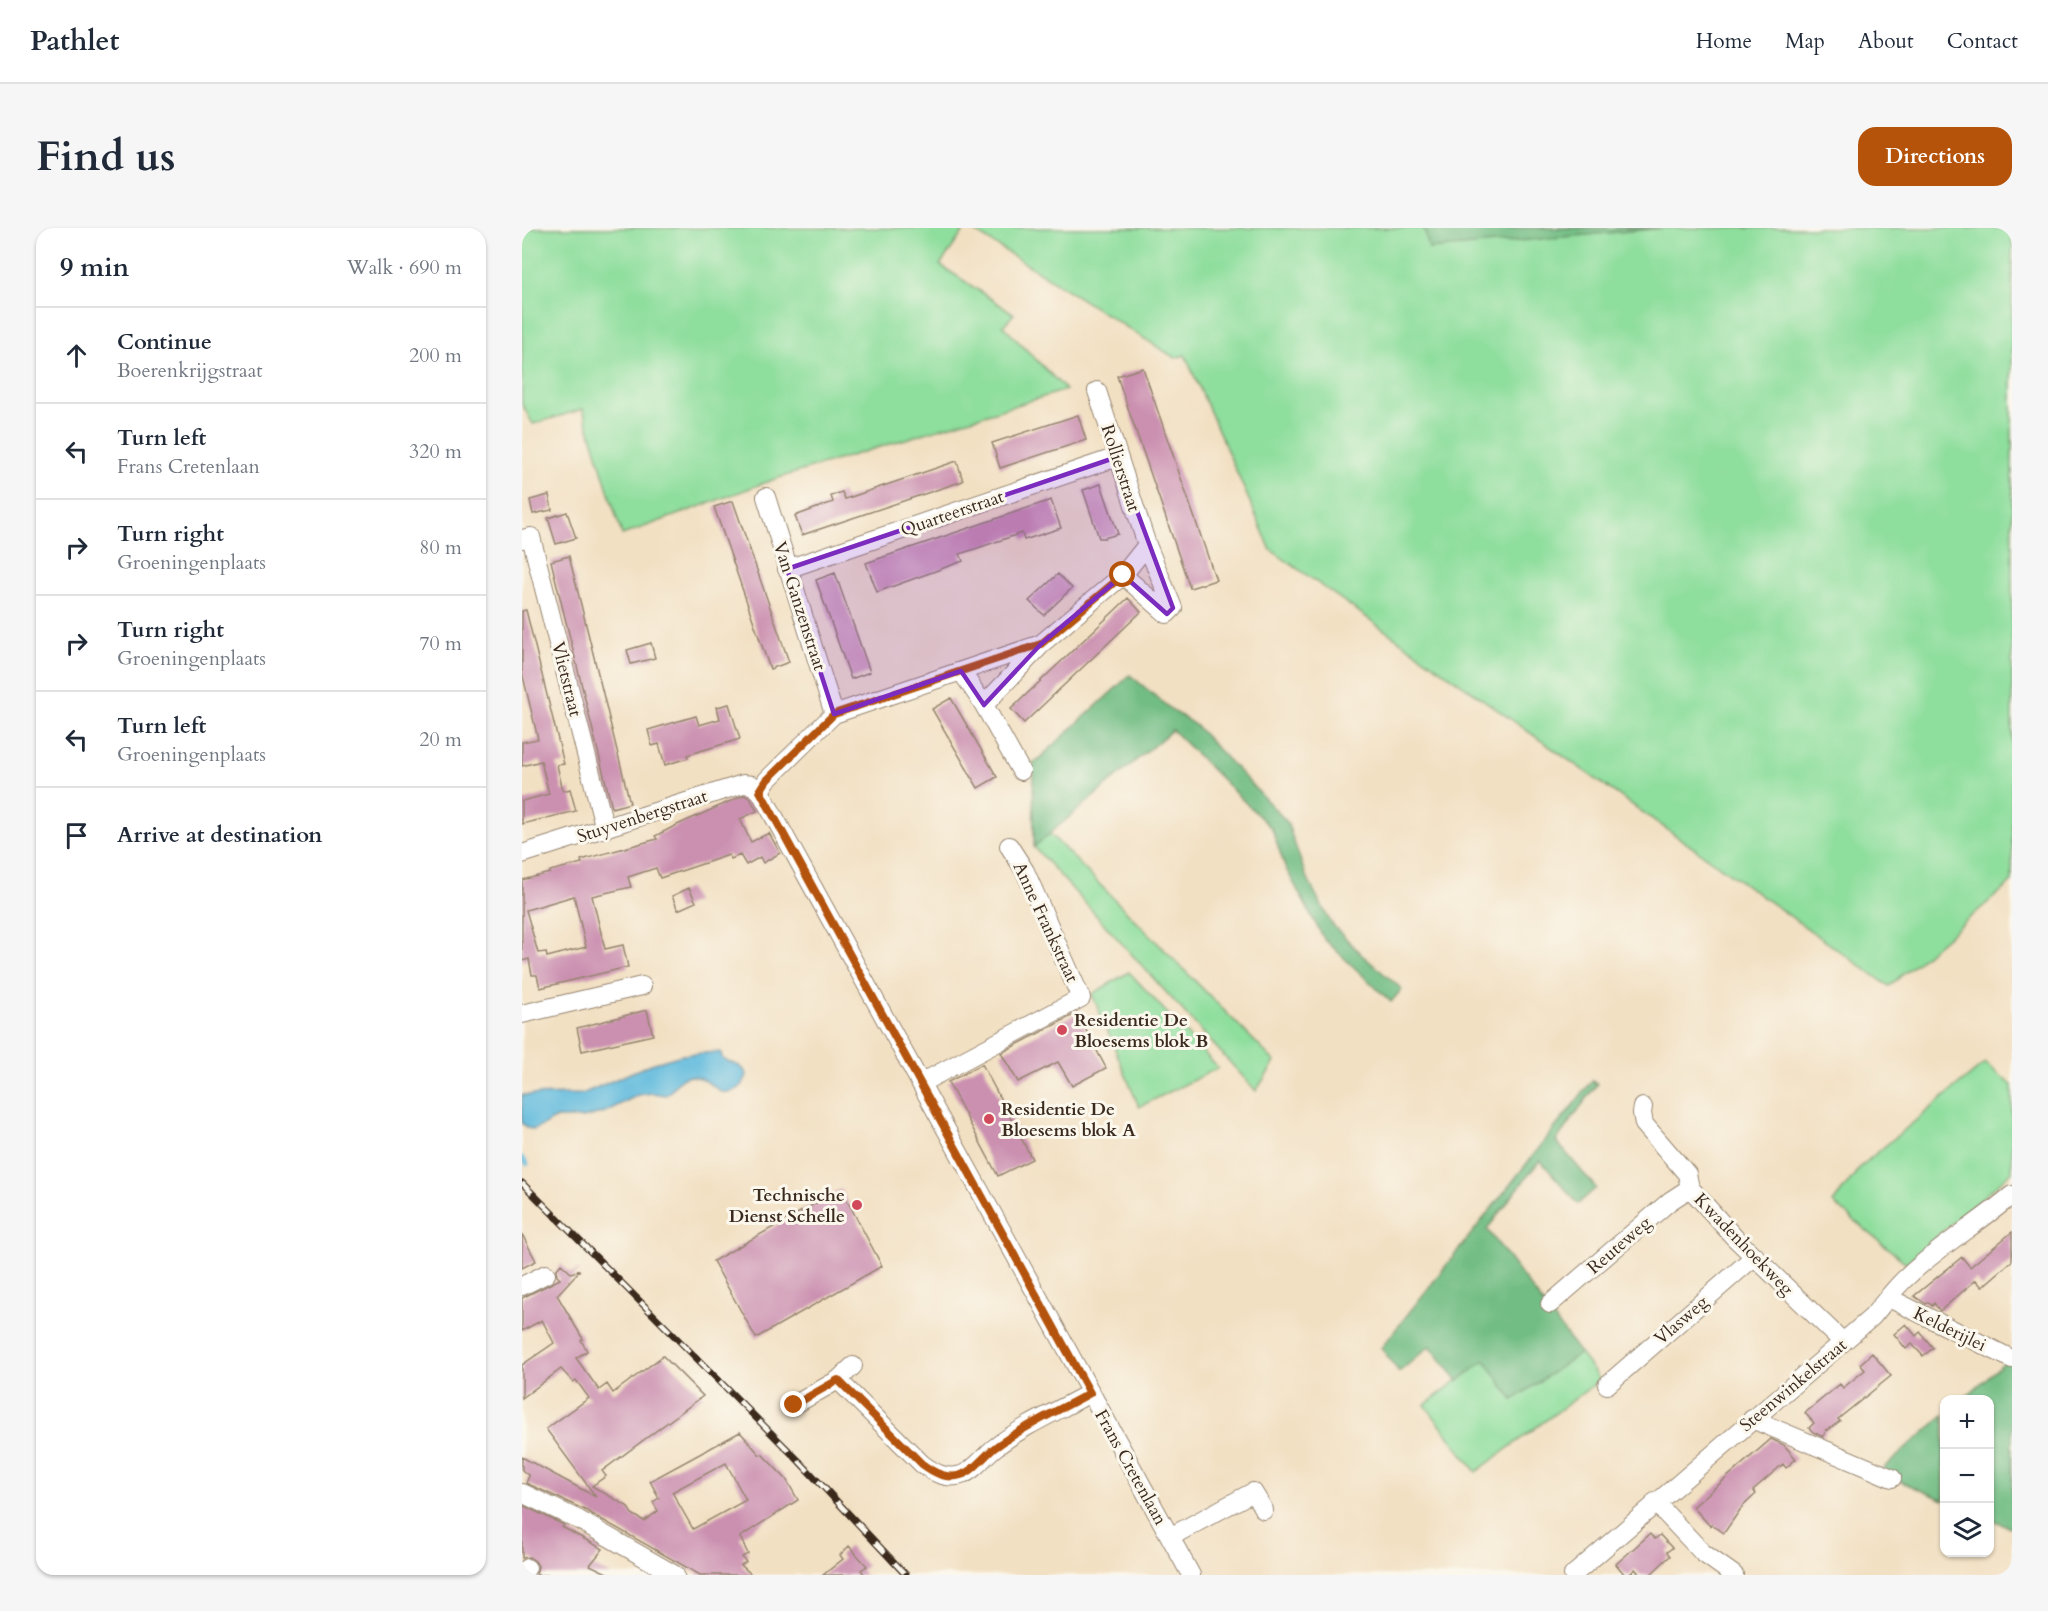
<!DOCTYPE html>
<meta charset="utf-8">
<style>
:root{--surface:#fff;--page:#f6f6f7;--text:#1f2937;--muted:#747a83;--line:#e0e1e3;--accent:#b45309}
body{margin:0;font-family:Cardo,serif;background:var(--page);color:var(--text)}
.controls{position:absolute;right:18px;bottom:18px;display:grid;overflow:hidden;border-radius:12px;box-shadow:0 2px 4px #0004}
.controls button{width:54px;height:54px;display:grid;place-items:center;padding:0;border:0;border-bottom:2px solid var(--line);background:var(--surface);color:var(--text);font:30px sans-serif}
.stop{position:absolute;width:18px;height:18px;margin:-14px;border:4px solid #b45309;border-radius:50%;background:#fff}
.stop.end{background:#b45309;border-color:#fff;box-shadow:0 2px 6px #0008}
.list{margin:0;padding:0;list-style:none}
h2{display:flex;justify-content:space-between;align-items:center;height:78px;margin:0;padding:0 24px;font-size:26px}
h2 small{font-size:20px;font-weight:400;color:var(--muted)}
.list li{display:grid;grid-template-columns:39px 1fr auto;gap:18px;align-items:center;box-sizing:border-box;height:96px;padding:0 24px;border-top:2px solid var(--line)}
.list b{display:block;font-size:22px;white-space:nowrap}
.list p{margin:0;font-size:20px;white-space:nowrap;color:var(--muted)}
.list em{font-size:20px;font-style:normal;color:var(--muted)}
.icon{flex:none;width:33px;height:33px;fill:none;stroke:currentColor;stroke-width:2;stroke-linecap:round;stroke-linejoin:round}
.map{position:relative;flex:none;width:1490px;height:1347px;overflow:hidden;border-radius:18px}
header{display:flex;align-items:center;gap:36px;box-sizing:border-box;height:84px;padding:0 30px;background:var(--surface);border-bottom:2px solid var(--line)}
header strong{font-size:28px}
nav{display:flex;gap:33px;margin-inline-start:auto;font-size:21px}
.intro{display:flex;align-items:center;justify-content:space-between;box-sizing:border-box;height:144px;padding:0 36px}
h1{margin:0;font-size:42px}
.button{padding:15px 27px;border-radius:18px;background:var(--accent);color:#fff;font-size:21px;font-weight:700}
main{display:flex;gap:36px;padding:0 36px}
aside{flex:1;background:var(--surface);border-radius:18px;box-shadow:0 2px 4px #0004}
.map>svg:first-child{display:block}
.green{fill:#8ede9d;stroke:#64845e;stroke-width:1.5}
.forest{fill:#72bd84;stroke:#567451;stroke-width:1.5}
.water{fill:#5fbadd;stroke:#4d727e;stroke-width:1.5}
.lines{fill:none;stroke-linecap:round;stroke-linejoin:round}
.stream{stroke:#5fbadd;stroke-width:4.5}
.building{fill:#cb90b0;fill-rule:evenodd}
.minor-casing{stroke:#968570;stroke-width:20}
.minor{stroke:#fff;stroke-width:18}
.rail-casing{stroke:#3b2a1e;stroke-width:7}
.rail{stroke:#fbf7ec;stroke-width:4.5;stroke-dasharray:14;stroke-linecap:butt}
.route{stroke:#b45309;stroke-width:8}
.marked{fill:#7b2cbf;fill-opacity:0.2;stroke:#7b2cbf;stroke-width:4.5;stroke-linejoin:round}
.poi-dot{fill:#d1495b;stroke:#fbf7ec;stroke-width:2}
.labels{text-anchor:middle;stroke-width:6;stroke-linejoin:round;paint-order:stroke}
.street-label{font-size:18px;fill:#3b2a1e;stroke:#fbf7ec}
.poi-label{font-size:18px;font-weight:bold;fill:#3b2a1e;stroke:#fbf7ec;text-anchor:start}
</style>
<header>
<strong>Pathlet</strong>
<nav><a>Home</a><a>Map</a><a>About</a><a>Contact</a></nav>
</header>
<div class="intro"><h1>Find us</h1><a class="button">Directions</a></div>
<main>
<aside>
<h2>9 min<small>Walk · 690 m</small></h2>
<ul class="list">
<li><svg class="icon" aria-label="ahead" viewBox="0 0 24 24"><path d="M12 20V5M6 11l6-6 6 6"/></svg><div><b>Continue</b><p>Boerenkrijgstraat</p></div><em>200 m</em></li>
<li><svg class="icon" aria-label="left" viewBox="0 0 24 24"><path d="M17 20v-9H6M10 6l-5 5 5 5"/></svg><div><b>Turn left</b><p>Frans Cretenlaan</p></div><em>320 m</em></li>
<li><svg class="icon" aria-label="right" viewBox="0 0 24 24"><path d="M7 20v-9h11M14 6l5 5-5 5"/></svg><div><b>Turn right</b><p>Groeningenplaats</p></div><em>80 m</em></li>
<li><svg class="icon" aria-label="right" viewBox="0 0 24 24"><path d="M7 20v-9h11M14 6l5 5-5 5"/></svg><div><b>Turn right</b><p>Groeningenplaats</p></div><em>70 m</em></li>
<li><svg class="icon" aria-label="left" viewBox="0 0 24 24"><path d="M17 20v-9H6M10 6l-5 5 5 5"/></svg><div><b>Turn left</b><p>Groeningenplaats</p></div><em>20 m</em></li>
<li><svg class="icon" aria-label="arrive" viewBox="0 0 24 24"><path d="M6 21V4h12l-3 4 3 4H6"/></svg><div><b>Arrive at destination</b></div></li>
</ul>
</aside>
<div class="map">
<svg width="1490" height="1347" viewBox="0 0 1490 1347">
<rect width="100%" height="100%" fill="#fbf7ec"/>
<filter id="ink" filterUnits="userSpaceOnUse"><feTurbulence type="fractalNoise" baseFrequency=".0167" numOctaves="2"/><feDisplacementMap in="SourceGraphic" scale="12" xChannelSelector="R" yChannelSelector="G"/><feConvolveMatrix kernelMatrix="1 2 1 2 8 2 1 2 1" color-interpolation-filters="sRGB"/></filter>
<filter id="wash" filterUnits="userSpaceOnUse"><feTurbulence type="fractalNoise" baseFrequency=".008" numOctaves="4" result="noise"/><feDisplacementMap in="SourceGraphic" scale="24" xChannelSelector="R" yChannelSelector="G"/><feGaussianBlur stdDeviation="1.35" result="paint"/><feColorMatrix in="noise" values="0 0 0 0 0 0 0 0 0 0 0 0 0 0 0 0 0 1.4 0 .05"/><feComposite in="paint" operator="in"/></filter>
<g filter="url(#wash)">
<rect width="100%" height="100%" fill="#f2e0c3"/>
<!-- green -->
<path class="green" d="M0 0H444L418 37 492 86 481 98 544 162 253 251 100 307 61 181 11 196 0 176Z
M447 0H1490V654L1367 758 749 322 663 127 653 130Z
M527 605 753 834 734 863 512 619Z
M607 744 696 840 617 879 570 766Z
M1463 835 1490 857V944L1384 1035 1311 975 1339 938Z
M1058 1125 1078 1152 954 1244 903 1177 963 1131 991 1172Z"/>
<!-- forest -->
<path class="forest" d="M902 0H1142L907 21Z
M608 447 650 482 673 497 765 594 784 648 809 695 840 727 880 761 869 774 802 711 763 639 750 601 650 502 512 619 511 536Z
M1070 853 1075 856 1034 913 1074 960 1056 976 1018 932 965 1001 1058 1125 991 1172 963 1132 936 1153 908 1118 877 1144 859 1120Z
M1487 1130 1490 1131V1300L1468 1291V1172H1440Z
M1422 1187V1272L1359 1245 1363 1239Z"/>
<!-- water -->
<path class="water" d="M195 824 199 825 200 830C209 837 220 835 225 847 220 861 213 865 199 864 189 856 172 841 158 852 153 856 151 862 144 867L130 865 116 867 83 884 61 890H35L12 902 6 900 0 895V867L60 866 129 836 160 827Z"/>
<g class="lines">
<!-- stream -->
<path class="stream" d="M0 930 5 936"/>
</g>
<g id="blocks">
<!-- building -->
<path class="building" d="M621 140 694 352 668 360 595 148Z
M556 187 564 212 478 240 470 215Z
M435 233 441 253 280 307 273 288 311 274 309 268 320 264 323 271Z
M579 256 596 306 582 310H577L561 262Z
M27 267 30 282 11 286 8 272Z
M529 272 539 300 502 312 500 305 438 326 441 333 355 364 344 335Z
M211 273 267 434 248 441 192 279Z
M45 284 54 310 34 316 26 290Z
M47 328 108 575 90 580 29 333Z
M313 345 348 444 329 451 294 352Z
M536 346 550 360 522 387 507 373Z
M606 370 619 384 502 495 489 481Z
M4 382 42 536 35 537 41 563 48 561 54 583 0 596V573L27 566 19 533 0 538V514L16 511 0 444V383Z
M129 415 133 430 109 436 105 422Z
M429 470 475 549 456 560 410 481Z
M207 476 218 511 165 527 166 530 143 537 137 516 130 518 126 502 174 488 177 497 198 491 195 479Z
M222 567 228 570 235 583 218 591 229 614 247 605 258 625 241 635 238 629 224 637 218 627 209 631 207 627 138 650 134 640 106 649 109 659 70 668 83 721 101 717 106 739 18 760 15 747H10L7 731 0 733V652L28 645V643L60 635 59 632 135 611 133 608 155 597ZM52 668 64 719 25 729 24 724 16 725 4 682Z
M167 660 174 674 156 682 150 668Z
M125 782 131 807 60 823 55 800Z
M555 785 584 840 550 858 536 834 496 854 479 825Z
M460 836 510 931 476 948 426 854Z
M319 961 360 1038 234 1110 191 1033Z
M1490 1004V1033L1460 1059 1454 1052 1418 1083 1412 1075 1410 1078 1406 1074 1404 1076 1392 1068 1440 1029 1448 1039Z
M0 1006 14 1033 0 1040Z
M39 1036 49 1045 58 1042 35 1067 61 1111 59 1112 65 1123 54 1130 77 1162 85 1156 91 1165 141 1128 181 1168 80 1243 84 1248 70 1258 105 1278 110 1286 122 1293 136 1283 131 1274 137 1270 128 1253 218 1204 238 1227 240 1226 264 1251 276 1272 218 1309 226 1326 220 1329 224 1334 219 1337 230 1347H178L63 1282 4 1255 7 1248 0 1242V1229L74 1269 24 1201 67 1170 54 1152 51 1154 39 1141 0 1170V1137L32 1115 20 1092 0 1103V1070L38 1051 35 1048 34 1042ZM204 1235 224 1272 171 1301 150 1264Z
M1384 1096 1394 1108 1398 1104 1411 1120 1401 1128 1390 1116 1384 1121 1372 1106Z
M1350 1125 1369 1148 1316 1191 1318 1193 1306 1202 1305 1201 1301 1209 1291 1204 1287 1200 1292 1195 1283 1185 1318 1156 1321 1160 1343 1142 1338 1136Z
M1249 1211 1262 1217 1274 1231 1264 1240 1261 1236 1231 1262 1234 1266 1220 1279 1202 1305 1189 1296 1188 1298 1171 1279Z
M0 1277 42 1297 40 1299 81 1321 68 1337 89 1347H14L16 1338 13 1333 7 1329 0 1330Z
M1128 1306 1133 1311 1138 1307 1150 1320 1145 1324 1148 1328 1128 1347H1119L1113 1341 1107 1347H1103L1094 1336Z
M327 1318 345 1338 339 1342 343 1347H301L321 1331 318 1327Z"/>
</g>
</g>
<g filter="url(#ink)">
<use href="#blocks" fill-opacity="0" stroke="#968570" stroke-width="1.5"/>
<g class="lines">
<defs>
<path id="minor" d="M575 163 625 317 651 380 645 386 601 347 625 317
M244 269 312 486
M0 311 9 309 83 601
M265 341 595 229
M439 443 462 477 499 543
M462 477 518 418
M238 563 245 552 312 486 519 416 601 347
M0 626 221 556 230 557 238 563 669 1347
M0 786 120 758
M399 855 559 770 503 643 487 618
M1121 879 1120 885 1122 896 1165 946 1168 960 1212 1009 1321 1114
M0 1058 24 1046
M1367 1070 1490 1131
M1028 1076 1148 973 1168 960
M316 1152 331 1138
M1085 1157 1233 1028
M272 1177 316 1152 400 1236C411 1244 424 1252 439 1247 453 1243 463 1226 475 1218 502 1197 538 1182 568 1165
M1230 1191 1370 1250
M0 1265 57 1292 153 1347
M1133 1274 1181 1325 1212 1347
M648 1309 731 1264 742 1282
M0 1345 5 1340
M1051 1347 1350 1089C1362 1075 1373 1059 1387 1047 1419 1017 1457 995 1490 967"/>
</defs>
<!-- minor casing -->
<use href="#minor" class="minor-casing"/>
<!-- minor -->
<use href="#minor" class="minor"/>
<defs>
<path id="rail" d="M0 955 277 1233 384 1347"/>
</defs>
<!-- rail casing -->
<use href="#rail" class="rail-casing"/>
<!-- rail -->
<use href="#rail" class="rail"/>
</g>
</g>
<g class="lines" filter="url(#ink)">
<!-- route -->
<path class="route" d="M272 1177 316 1152 400 1236C411 1244 424 1252 439 1247 453 1243 463 1226 475 1218 503 1197 538 1182 568 1165L238 563 245 552 312 486 519 416 601 347"/>
</g>
<!-- marked area -->
<path class="marked" d="M595 229 651 380 645 386 601 347 519 416 462 477 439 443 312 486 265 341Z"/>
<!-- markers -->
<g class="poi-dot">
<circle cx="540" cy="802" r="6"/>
<circle cx="467" cy="891" r="6"/>
<circle cx="335" cy="977" r="6"/>
</g>
<g class="labels">
<!-- street labels -->
<g class="street-label">
<text transform="translate(599 240) rotate(72)" y="6">Rollierstraat</text>
<text transform="translate(430 285) rotate(-19)" y="6">Quarteerstraat</text>
<text transform="translate(278 378) rotate(72)" y="6">Van Ganzenstraat</text>
<text transform="translate(45 451) rotate(76)" y="6">Vlietstraat</text>
<text transform="translate(120 588) rotate(-18)" y="6">Stuyvenbergstraat</text>
<text transform="translate(524 694) rotate(65)" y="6">Anne Frankstraat</text>
<text transform="translate(1222 1016) rotate(46)" y="6">Kwadenhoekweg</text>
<text transform="translate(1097 1017) rotate(-41)" y="6">Reuteweg</text>
<text transform="translate(1159 1092) rotate(-41)" y="6">Vlasweg</text>
<text transform="translate(1428 1101) rotate(26)" y="6">Kelderijlei</text>
<text transform="translate(1271 1157) rotate(-40)" y="6">Steenwinkelstraat</text>
<text transform="translate(609 1239) rotate(61)" y="6">Frans Cretenlaan</text>
</g>
<!-- poi labels -->
<g class="poi-label">
<text x="552" y="798">Residentie De<tspan x="552" dy="21">Bloesems blok B</tspan></text>
<text x="479" y="887">Residentie De<tspan x="479" dy="21">Bloesems blok A</tspan></text>
<text x="323" y="973" text-anchor="end">Technische<tspan x="323" dy="21">Dienst Schelle</tspan></text>
</g>
</g>
</svg>
<div class="controls">
<button>+</button>
<button>−</button>
<button><svg class="icon" aria-label="layers" viewBox="0 0 24 24"><path d="M12 4l9 5-9 5-9-5zM3 14l9 5 9-5"/></svg></button>
</div>
<div class="stop" style="left:601px;top:347px"></div>
<div class="stop end" style="left:272px;top:1177px"></div>
</div>
</main>
